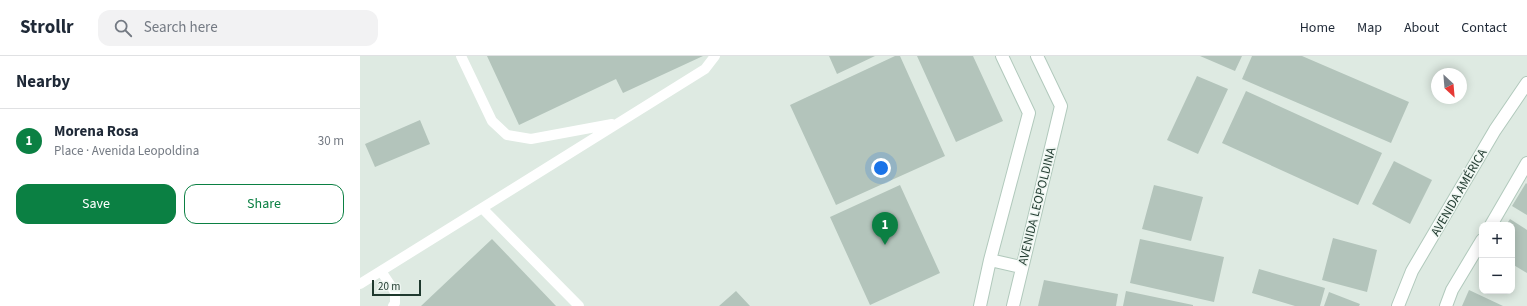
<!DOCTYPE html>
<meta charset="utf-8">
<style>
:root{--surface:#fff;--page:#f2f2f3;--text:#1f2937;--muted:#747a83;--line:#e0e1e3;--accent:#0b8043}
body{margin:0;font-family:"Source Sans 3",sans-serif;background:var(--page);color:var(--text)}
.controls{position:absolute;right:12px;bottom:12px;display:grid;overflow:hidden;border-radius:8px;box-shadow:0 2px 10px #0003}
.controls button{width:36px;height:36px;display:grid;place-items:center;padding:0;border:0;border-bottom:1px solid var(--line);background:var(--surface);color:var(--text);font:20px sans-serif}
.compass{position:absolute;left:1071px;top:12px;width:36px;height:36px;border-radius:50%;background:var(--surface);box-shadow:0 2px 10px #0003;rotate:154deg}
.scale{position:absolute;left:12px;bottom:10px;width:49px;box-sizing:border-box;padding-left:4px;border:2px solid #1f392e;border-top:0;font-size:11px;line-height:14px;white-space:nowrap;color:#1f392e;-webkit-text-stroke:3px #eef6f1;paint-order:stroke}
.you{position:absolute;left:521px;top:112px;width:14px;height:14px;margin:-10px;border:3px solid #fff;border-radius:50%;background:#1a73e8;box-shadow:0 0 0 6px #1a73e833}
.badge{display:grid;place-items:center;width:26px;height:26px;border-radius:50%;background:var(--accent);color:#fff;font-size:13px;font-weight:700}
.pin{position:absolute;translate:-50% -33px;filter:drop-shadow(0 1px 2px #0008)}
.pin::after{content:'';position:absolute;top:21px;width:14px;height:12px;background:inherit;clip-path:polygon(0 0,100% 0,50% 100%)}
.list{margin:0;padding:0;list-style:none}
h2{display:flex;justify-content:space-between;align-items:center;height:52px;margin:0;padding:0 16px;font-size:17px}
h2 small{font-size:13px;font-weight:400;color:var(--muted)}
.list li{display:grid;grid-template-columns:26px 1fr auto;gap:12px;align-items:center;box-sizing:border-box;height:64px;padding:0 16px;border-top:1px solid var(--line)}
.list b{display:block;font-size:15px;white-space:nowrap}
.list p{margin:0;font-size:13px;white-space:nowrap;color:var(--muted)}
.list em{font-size:13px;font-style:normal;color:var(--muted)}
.actions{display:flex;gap:8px;padding:12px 16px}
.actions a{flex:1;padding:9px 0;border:1px solid var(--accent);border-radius:12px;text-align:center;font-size:14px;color:var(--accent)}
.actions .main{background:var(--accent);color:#fff}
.icon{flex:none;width:22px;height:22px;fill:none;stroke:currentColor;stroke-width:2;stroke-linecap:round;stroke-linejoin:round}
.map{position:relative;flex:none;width:1167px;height:250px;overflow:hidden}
header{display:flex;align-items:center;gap:24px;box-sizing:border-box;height:56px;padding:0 20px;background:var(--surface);border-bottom:1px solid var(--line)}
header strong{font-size:19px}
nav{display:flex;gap:22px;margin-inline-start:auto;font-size:14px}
.search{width:280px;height:36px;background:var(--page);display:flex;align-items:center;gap:10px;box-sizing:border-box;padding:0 14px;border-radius:12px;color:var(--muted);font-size:15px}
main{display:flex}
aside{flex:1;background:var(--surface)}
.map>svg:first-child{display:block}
.building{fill:#b3c4bb}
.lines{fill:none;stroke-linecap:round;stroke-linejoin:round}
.secondary-casing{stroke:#b1c9bc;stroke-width:14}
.lane{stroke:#fff;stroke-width:10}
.secondary{stroke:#fff;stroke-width:12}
.labels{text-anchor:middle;stroke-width:3;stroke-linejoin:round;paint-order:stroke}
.street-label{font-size:13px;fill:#1f392e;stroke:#eef6f1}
</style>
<header>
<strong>Strollr</strong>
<div class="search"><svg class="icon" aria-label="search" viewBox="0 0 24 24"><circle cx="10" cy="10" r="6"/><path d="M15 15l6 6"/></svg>Search here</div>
<nav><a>Home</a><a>Map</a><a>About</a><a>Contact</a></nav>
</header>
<main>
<aside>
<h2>Nearby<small></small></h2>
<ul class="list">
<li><span class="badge">1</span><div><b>Morena Rosa</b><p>Place · Avenida Leopoldina</p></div><em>30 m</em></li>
</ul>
<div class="actions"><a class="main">Save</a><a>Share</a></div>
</aside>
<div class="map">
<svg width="1167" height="250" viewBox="0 0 1167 250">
<rect width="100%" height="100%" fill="#deeae2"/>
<!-- building -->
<path class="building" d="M127 0H343L263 37 256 23 159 69Z
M469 0H515L477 18Z
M535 0H540L585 100 476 149 430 49Z
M557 0H613L643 65 596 86Z
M840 0H882L875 15Z
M892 0H942L1049 46 1031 87 882 23Z
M837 20 868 33 838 98 807 84Z
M886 35 1022 97 998 149 862 87Z
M60 64 70 88 15 111 5 88Z
M1034 105 1072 124 1050 168 1012 148Z
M1166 127 1167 128V159L1152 150Z
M540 129 580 217 510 249 470 161Z
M794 129 843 141 831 185 782 173Z
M1150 163 1167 174V217L1152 208V169H1146Z
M973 182 1017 194 1007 236 962 224Z
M132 183 196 250H61Z
M780 183 864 201 854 246 770 227Z
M899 213 965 232 960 250H935L892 237Z
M684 224 758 238 756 250H678Z
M1109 234 1143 250H1102Z
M376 235 390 250H359Z
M766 235 833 249V250H763Z
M969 236 1000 248 999 250H964Z"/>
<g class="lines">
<defs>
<path id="secondary" d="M1131 169 1167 107
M630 204 661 211
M620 250 630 204 669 57 642 0
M653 250 701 50 677 0
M1038 250 1052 215 1135 74 1167 27
M1086 250 1092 234 1122 184"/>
</defs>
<!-- secondary casing -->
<use href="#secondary" class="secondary-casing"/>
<!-- lane -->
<path class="lane" d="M101 0 132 65 147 79 171 83 252 68
M122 152 219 250
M21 215 35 236V247L33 250
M0 228 345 13 355 0"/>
<!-- secondary -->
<use href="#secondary" class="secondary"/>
</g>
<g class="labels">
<!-- street labels -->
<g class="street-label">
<text transform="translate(1098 136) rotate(-60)" y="5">AVENIDA AMÉRICA</text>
<text transform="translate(676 150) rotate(-76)" y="5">AVENIDA LEOPOLDINA</text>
</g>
</g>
</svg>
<div class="controls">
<button>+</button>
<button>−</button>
</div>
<svg class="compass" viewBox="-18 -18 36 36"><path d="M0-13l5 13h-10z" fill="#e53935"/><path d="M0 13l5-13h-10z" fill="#747a83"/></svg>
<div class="scale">20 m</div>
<div class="you"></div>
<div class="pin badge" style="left:525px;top:189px">1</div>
</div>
</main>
